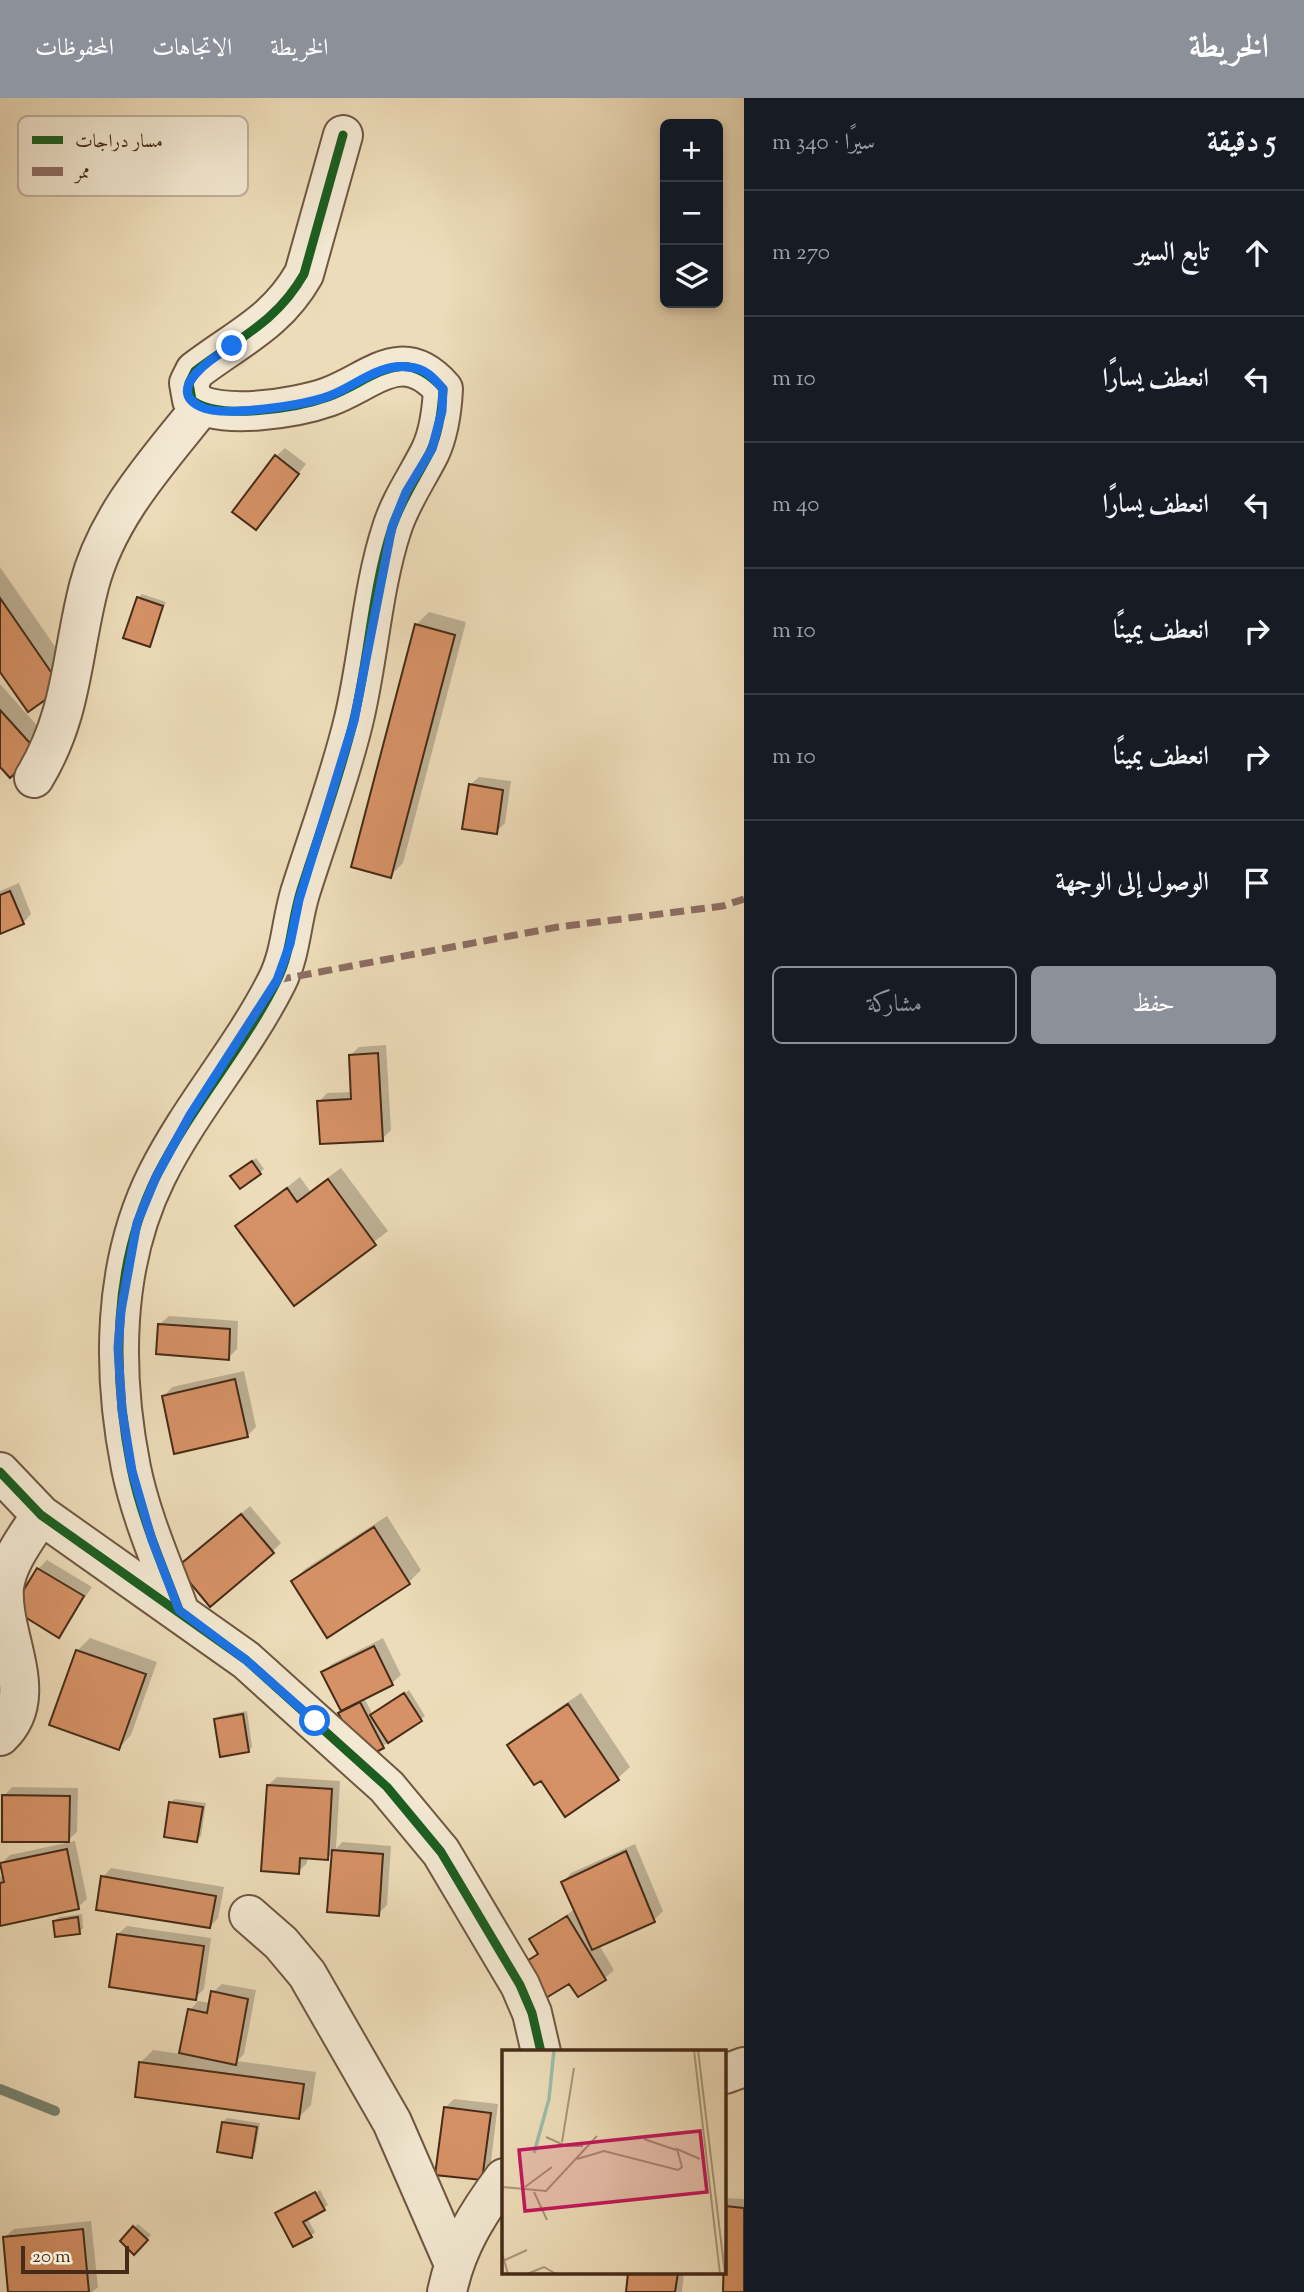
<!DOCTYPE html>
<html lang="ar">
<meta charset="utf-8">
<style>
:root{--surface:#171b24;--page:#242831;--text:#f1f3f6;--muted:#9ea1a6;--line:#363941;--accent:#8c9099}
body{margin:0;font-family:"Sorts Mill Goudy",Amiri,serif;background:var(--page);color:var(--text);direction:rtl}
.controls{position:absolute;right:21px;top:21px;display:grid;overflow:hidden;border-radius:10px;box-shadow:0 4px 10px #0003}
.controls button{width:63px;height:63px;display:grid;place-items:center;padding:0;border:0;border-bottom:2px solid var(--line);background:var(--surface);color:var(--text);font:35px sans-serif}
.scale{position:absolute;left:21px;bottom:18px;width:108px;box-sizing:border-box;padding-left:7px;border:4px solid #462b18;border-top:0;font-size:19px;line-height:24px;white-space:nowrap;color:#462b18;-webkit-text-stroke:5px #f3e8d2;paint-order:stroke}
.stop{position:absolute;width:21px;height:21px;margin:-16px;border:5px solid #1a73e8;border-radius:50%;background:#fff}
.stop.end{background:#1a73e8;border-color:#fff;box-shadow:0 2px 7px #0008}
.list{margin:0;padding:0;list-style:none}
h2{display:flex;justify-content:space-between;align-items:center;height:91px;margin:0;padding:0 28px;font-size:30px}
h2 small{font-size:23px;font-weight:400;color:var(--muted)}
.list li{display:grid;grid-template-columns:46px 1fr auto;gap:21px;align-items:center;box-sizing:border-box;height:126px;padding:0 28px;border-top:2px solid var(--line)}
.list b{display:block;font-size:26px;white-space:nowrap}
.list em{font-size:23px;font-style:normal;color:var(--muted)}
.actions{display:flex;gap:14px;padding:21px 28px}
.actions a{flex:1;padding:16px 0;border:2px solid var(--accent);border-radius:10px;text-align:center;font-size:24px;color:var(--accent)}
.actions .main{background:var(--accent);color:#fff}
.icon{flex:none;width:38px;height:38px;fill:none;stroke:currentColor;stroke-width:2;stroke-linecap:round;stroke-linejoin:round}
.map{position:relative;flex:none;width:744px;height:2194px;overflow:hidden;direction:ltr}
header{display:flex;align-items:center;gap:42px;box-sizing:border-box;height:98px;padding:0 35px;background:var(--accent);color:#fff}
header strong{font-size:33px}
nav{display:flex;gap:38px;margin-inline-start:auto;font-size:24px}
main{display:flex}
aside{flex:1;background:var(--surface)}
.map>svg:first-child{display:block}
.shadow{fill:#0003}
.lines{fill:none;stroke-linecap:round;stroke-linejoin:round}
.stream{stroke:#788270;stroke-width:10}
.building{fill:#d69266;stroke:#462b18;stroke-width:2}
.minor-casing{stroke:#705740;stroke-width:42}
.minor{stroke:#f3e8d2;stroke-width:38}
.quiet{stroke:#8d6e63;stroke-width:7;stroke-dasharray:14 7;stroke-linecap:butt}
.cycleway-casing{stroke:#f3e8d2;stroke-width:13}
.cycleway{stroke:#1b5e20;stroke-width:9}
.route{stroke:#1a73e8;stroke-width:9}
.inset-river{fill:none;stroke:#9abcab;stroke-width:3.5}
.inset-road{fill:none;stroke:#aa9579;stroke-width:2}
.view{fill:#c2185b;fill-opacity:0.15;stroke:#c2185b;stroke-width:3.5}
.inset-edge{fill:none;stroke:#462b18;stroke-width:3.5}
.key{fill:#f3e8d2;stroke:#bfaf9a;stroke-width:2}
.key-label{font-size:19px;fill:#462b18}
</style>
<header>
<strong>الخريطة</strong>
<nav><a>الخريطة</a><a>الاتجاهات</a><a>المحفوظات</a></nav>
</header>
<main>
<aside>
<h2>5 دقيقة<small>سيرًا · 340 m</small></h2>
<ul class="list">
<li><svg class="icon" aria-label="ahead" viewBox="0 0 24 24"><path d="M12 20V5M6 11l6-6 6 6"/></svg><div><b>تابع السير</b></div><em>270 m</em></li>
<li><svg class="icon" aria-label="left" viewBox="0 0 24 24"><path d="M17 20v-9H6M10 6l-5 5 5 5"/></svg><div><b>انعطف يسارًا</b></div><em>10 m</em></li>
<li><svg class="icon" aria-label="left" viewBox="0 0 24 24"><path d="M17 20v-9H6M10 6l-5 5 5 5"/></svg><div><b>انعطف يسارًا</b></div><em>40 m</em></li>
<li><svg class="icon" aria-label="right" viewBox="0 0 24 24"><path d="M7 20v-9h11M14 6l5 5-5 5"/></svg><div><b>انعطف يمينًا</b></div><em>10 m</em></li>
<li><svg class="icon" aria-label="right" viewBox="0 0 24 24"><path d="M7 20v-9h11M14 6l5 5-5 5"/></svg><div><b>انعطف يمينًا</b></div><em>10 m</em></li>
<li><svg class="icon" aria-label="arrive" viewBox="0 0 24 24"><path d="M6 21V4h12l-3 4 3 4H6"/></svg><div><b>الوصول إلى الوجهة</b></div></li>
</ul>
<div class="actions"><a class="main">حفظ</a><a>مشاركة</a></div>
</aside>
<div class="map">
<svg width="744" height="2194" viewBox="0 0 744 2194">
<rect width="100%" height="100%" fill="#eddcb9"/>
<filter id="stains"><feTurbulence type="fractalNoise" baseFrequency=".00286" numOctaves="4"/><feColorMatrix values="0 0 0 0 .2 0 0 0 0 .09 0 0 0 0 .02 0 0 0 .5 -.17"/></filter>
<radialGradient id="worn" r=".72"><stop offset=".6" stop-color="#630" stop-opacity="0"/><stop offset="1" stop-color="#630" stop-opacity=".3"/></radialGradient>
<!-- shadow -->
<path class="shadow" d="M285 350 306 366 264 421 276 358Z
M0 469 74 576 61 588 0 571Z
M142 496 166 504 149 547 138 500Z
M429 514 466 524 403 765 390 778 416 527Z
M0 586 49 641 0 667Z
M479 679 511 683 505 725 496 734 470 687Z
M19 785 31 816 23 825 0 834V793Z
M386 947 391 1032 382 1041 319 1004 327 995 353 994 351 957 359 949Z
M256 1060 264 1071 259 1075 237 1074Z
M341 1070 388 1133 295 1205 238 1128 300 1079 310 1093Z
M169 1218 238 1223 237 1251 228 1260 160 1226Z
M244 1273 256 1329 247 1338 164 1298 172 1289Z
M250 1408 281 1445 272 1454 188 1461Z
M387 1418 421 1472 409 1484 293 1483 305 1471Z
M47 1462 92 1489 59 1537 38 1471Z
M90 1540 157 1564 131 1637 119 1650 52 1626 78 1552Z
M383 1540 401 1577 392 1585 364 1600 373 1617 409 1592 425 1618 383 1648 343 1613 323 1574 332 1566Z
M581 1595 630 1669 617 1681 542 1680 509 1647 522 1635Z
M247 1613 252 1649 248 1653 215 1622 220 1618Z
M277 1679 340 1683 336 1751 342 1744 391 1748 387 1807 378 1816 334 1754 327 1760 307 1759V1765L298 1774 268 1687Z
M12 1689 78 1690 77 1734 68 1742 4 1698Z
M175 1701 206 1705 201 1738 196 1742 170 1705Z
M75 1743 87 1801 78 1809 0 1826V1779L4 1778 2 1765 10 1757Z
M635 1746 663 1813 654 1822 599 1847 614 1872 605 1880 570 1883 521 1868 539 1854 531 1841 575 1811 563 1784 571 1775Z
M111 1770 224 1789 218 1820 210 1829 103 1779Z
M82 1816 83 1830 79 1834 55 1823 59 1819Z
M127 1828 211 1840 204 1891 195 1900 118 1836Z
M222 1886 256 1892 244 1956 237 1963 316 1974 311 2007 299 2019 141 1964 153 1952 181 1956 190 1912 198 1903 211 1905 213 1894Z
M454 2001 498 2006 490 2071 482 2080 445 2010Z
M227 2020 260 2025 255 2054 251 2058 223 2024Z
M320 2092 328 2107 307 2120 315 2134 311 2138 277 2116Z
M725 2100 744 2101V2194L725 2172Z
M91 2123 98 2189 92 2194H10L5 2139 14 2131Z
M138 2126 151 2137 134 2155 122 2143Z
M630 2175H684L682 2194H627Z"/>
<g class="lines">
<!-- stream -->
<path class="stream" d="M0 1991 55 2013"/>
</g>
<!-- building -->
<path class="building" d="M275 357 299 376 256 432 232 414Z
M137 499 163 508 150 549 123 540Z
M0 500 62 590 28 614 0 574Z
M415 526 455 537 391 780 351 769Z
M0 612 38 654 10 680 0 669Z
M469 686 503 692 497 736 462 731Z
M10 793 24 826 0 836V797Z
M378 955 383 1043 320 1046 317 1003 351 1001 349 957Z
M252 1063 261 1076 240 1091 230 1078Z
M328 1081 376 1147 294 1208 235 1128 287 1090 297 1104Z
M158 1226 230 1231 229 1262 156 1256Z
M235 1281 248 1339 174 1356 162 1298Z
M241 1416 274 1455 210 1509 177 1469Z
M374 1429 410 1486 327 1540 291 1483Z
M37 1470 84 1498 59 1540 12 1511Z
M374 1548 393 1587 341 1613 321 1574Z
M76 1552 146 1576 119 1652 49 1627Z
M404 1595 422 1623 388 1645 370 1617Z
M360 1604 384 1650 363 1661 338 1615Z
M568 1606 619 1682 565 1719 541 1683 534 1687 507 1647Z
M243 1616 249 1654 220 1659 214 1621Z
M267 1687 332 1691 328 1762 300 1760 299 1776 261 1773Z
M2 1697 70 1698 69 1744H2Z
M169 1704 203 1709 197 1744 164 1739Z
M67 1751 79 1811 0 1828V1785L4 1784 0 1765Z
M332 1752 383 1756 379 1818 327 1814Z
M626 1753 655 1824 592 1852 561 1784Z
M101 1778 216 1798 210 1830 96 1812Z
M567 1818 606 1882 578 1899 569 1886 541 1903 519 1868 538 1856 529 1841Z
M78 1819 80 1836 55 1839 53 1823Z
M117 1836 204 1848 196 1902 109 1889Z
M211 1893 248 1901 236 1967 179 1955 188 1911 207 1915Z
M139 1964 304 1986 299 2021 135 1999Z
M444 2009 491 2015 482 2082 435 2077Z
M222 2024 257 2029 252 2060 217 2054Z
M315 2094 325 2112 303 2124 312 2139 293 2149 275 2115Z
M725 2108 744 2110V2194H723Z
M133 2128 148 2142 134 2157 120 2143Z
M83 2131 89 2194H8L3 2139Z
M628 2175H678L675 2194H626Z"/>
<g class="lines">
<defs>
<path id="minor" d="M34 680C73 616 71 558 89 488 107 418 157 364 201 309
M0 1374 41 1417 246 1562 387 1689 441 1754 520 1887 532 1915 541 1954
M179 1512C162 1466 141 1419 131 1370 112 1274 112 1167 157 1077 191 1009 243 951 277 883 291 855 291 825 300 795 318 738 340 680 354 621 369 558 372 491 392 430 401 402 417 380 430 354 439 335 442 311 443 291 402 244 372 283 328 299 297 310 219 323 192 302L189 285 195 273C238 240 276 225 304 176L343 37
M0 1638C43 1598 0 1539 4 1489 8 1462 27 1439 41 1417
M249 1817 281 1845 307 1876 392 2024 453 2164
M725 1976 744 1969
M447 2194C456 2150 477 2116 504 2080"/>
</defs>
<!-- minor casing -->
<use href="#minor" class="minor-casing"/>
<!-- minor -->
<use href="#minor" class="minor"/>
<!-- quiet -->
<path class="quiet" d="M277 882 558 829 723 808 744 801"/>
<defs>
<path id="cycleway" d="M0 1374 41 1417 246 1562 387 1689 441 1754 520 1887 532 1915 541 1954
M179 1512C162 1466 141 1419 131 1370 112 1274 112 1167 157 1077 191 1009 243 951 277 883 291 855 291 825 300 795 318 738 340 680 354 621 369 558 372 491 392 430 401 402 417 380 430 354 439 335 442 311 443 291 402 244 372 283 328 299 297 310 219 323 192 302L189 285 195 273C238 240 276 225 304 176L343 37"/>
</defs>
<!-- cycleway casing -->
<use href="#cycleway" class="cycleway-casing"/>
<!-- cycleway -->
<use href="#cycleway" class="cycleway"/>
</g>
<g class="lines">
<!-- route -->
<path class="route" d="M232 248C217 257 162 291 201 309 224 320 304 307 329 298 354 289 379 265 408 269 425 270 433 279 443 291L442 313 432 351 406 394 392 429 354 623 299 802 290 846 277 882 190 1017 156 1079 137 1125 121 1213 118 1250 122 1312 132 1373 152 1442 179 1512 246 1562 315 1623"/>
</g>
<!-- overview -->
<g transform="translate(502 1952)">
<rect width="224" height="224" fill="#eddcb9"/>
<path class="inset-river" d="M32 103 47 49 52 0"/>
<path class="inset-road" d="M192 0 218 224M196 0 223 224M44 87 64 96H81M142 89 174 100M60 92 72 18M75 109 102 101 176 120 180 117 175 99 198 109M0 137 44 141 95 86M23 137 50 117M32 142 45 170M0 203 6 224M3 210 25 200M25 224 42 217 54 224"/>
<path class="view" d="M198 81 205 142 23 161 17 100Z"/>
<rect width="224" height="224" class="inset-edge"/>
</g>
<!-- legend -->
<rect x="18" y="18" width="230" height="80" rx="10" class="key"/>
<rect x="32" y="38" width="31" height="8" fill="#1b5e20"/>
<rect x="32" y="69" width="31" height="9" fill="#8d6e63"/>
<g class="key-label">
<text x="75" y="49">مسار دراجات</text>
<text x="75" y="80">ممر</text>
</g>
<rect width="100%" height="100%" filter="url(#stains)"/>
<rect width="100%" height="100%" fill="url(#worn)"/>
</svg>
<div class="controls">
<button>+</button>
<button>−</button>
<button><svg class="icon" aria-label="layers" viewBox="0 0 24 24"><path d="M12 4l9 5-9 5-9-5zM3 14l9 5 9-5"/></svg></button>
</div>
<div class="scale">20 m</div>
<div class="stop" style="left:315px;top:1623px"></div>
<div class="stop end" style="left:232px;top:248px"></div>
</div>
</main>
